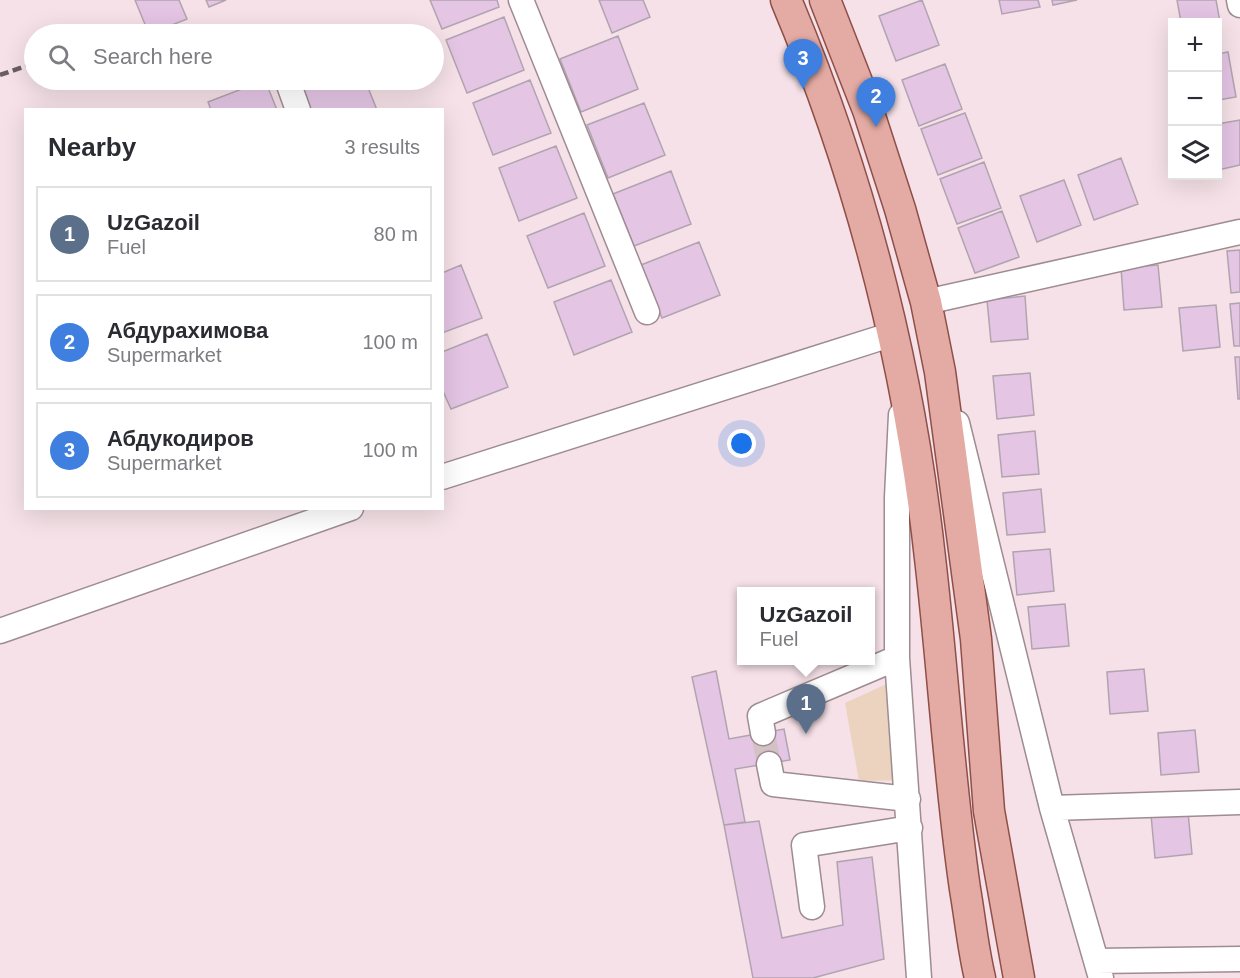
<!DOCTYPE html>
<meta charset="utf-8">
<style>
:root{--surface:#fff;--page:#f7f7f7;--text:#2b2b33;--muted:#7c7c81;--line:#e1e1e2;--accent:#297379}
body{margin:0;font-family:Arial,sans-serif;background:var(--page);color:var(--text)}
.controls{position:absolute;right:18px;top:18px;display:grid;overflow:hidden;border-radius:0px;box-shadow:0 6px 24px #0002}
.controls button{width:54px;height:54px;display:grid;place-items:center;padding:0;border:0;border-bottom:2px solid var(--line);background:var(--surface);color:var(--text);font:30px sans-serif}
.you{position:absolute;left:742px;top:444px;width:21px;height:21px;margin:-15px;border:4px solid #fff;border-radius:50%;background:#1a73e8;box-shadow:0 0 0 9px #1a73e833}
.badge{display:grid;place-items:center;width:39px;height:39px;border-radius:50%;background:var(--accent);color:#fff;font-size:20px;font-weight:700}
.pin{position:absolute;translate:-50% -50px;filter:drop-shadow(0 2px 3px #0008)}
.pin::after{content:'';position:absolute;top:32px;width:21px;height:18px;background:inherit;clip-path:polygon(0 0,100% 0,50% 100%)}
.popup{position:absolute;left:737px;top:587px;width:138px;height:78px;box-sizing:border-box;display:grid;place-content:center;border-radius:0px;background:var(--surface);filter:drop-shadow(0 2px 4px #0005);font-size:20px;white-space:nowrap;color:var(--muted)}
.popup b{font-size:22px;color:var(--text)}
.popup::after{content:'';position:absolute;left:50%;top:100%;margin-left:-12px;border:12px solid transparent;border-top-color:var(--surface)}
.list{margin:0;padding:0;list-style:none}
h2{display:flex;justify-content:space-between;align-items:center;height:78px;margin:0;padding:0 24px;font-size:26px}
h2 small{font-size:20px;font-weight:400;color:var(--muted)}
.list li{display:grid;grid-template-columns:39px 1fr auto;gap:18px;align-items:center;box-sizing:border-box;height:96px;margin:0 12px 12px;padding:0 12px;border:2px solid var(--line);border-radius:0px}
.list b{display:block;font-size:22px;white-space:nowrap}
.list p{margin:0;font-size:20px;white-space:nowrap;color:var(--muted)}
.list em{font-size:20px;font-style:normal;color:var(--muted)}
.icon{flex:none;width:33px;height:33px;fill:none;stroke:currentColor;stroke-width:2;stroke-linecap:round;stroke-linejoin:round}
.map{position:relative;flex:none;width:1240px;height:978px;overflow:hidden}
.search{position:absolute;background:var(--surface);box-shadow:0 6px 24px #0002;left:24px;top:24px;width:420px;height:66px;display:flex;align-items:center;gap:15px;box-sizing:border-box;padding:0 21px;border-radius:33px;color:var(--muted);font-size:22px}
.panel{position:absolute;background:var(--surface);box-shadow:0 6px 24px #0002;left:24px;top:108px;width:420px;height:402px;border-radius:0px}
.map>svg:first-child{display:block}
.green{fill:#ebd3c0}
.building{fill:#e4c5e4;stroke:#b1a4b0;stroke-width:1.5}
.lines{fill:none;stroke-linecap:round;stroke-linejoin:round}
.minor-tunnel{stroke:#d3c1c6;stroke-width:24;stroke-dasharray:24 12;stroke-linecap:butt}
.minor-casing{stroke:#9e8c91;stroke-width:27}
.major-casing{stroke:#8f4f48;stroke-width:33}
.minor{stroke:#fff;stroke-width:24}
.major{stroke:#e4aba4;stroke-width:30}
.rail{stroke:#685d60;stroke-width:4.5;stroke-dasharray:9 4.5;stroke-linecap:butt}
</style>
<div class="map">
<svg width="1240" height="978" viewBox="0 0 1240 978">
<rect width="100%" height="100%" fill="#f5e1e7"/>
<!-- green -->
<path class="green" d="M902 677 915 780 859 781 845 703Z"/>
<!-- building -->
<path class="building" d="M135 0H179L187 19 149 34Z
M206 0H226L209 7Z
M430 0H497L499 7 442 29Z
M599 0H643L650 17 612 33Z
M922 0 939 45 896 61 879 16Z
M999 0H1038L1040 7 1002 14Z
M1052 0H1077L1053 5Z
M1177 0H1216L1220 22H1181Z
M504 17 524 70 467 93 446 40Z
M618 36 638 89 581 112 560 59Z
M1228 52 1236 97 1218 100V54Z
M945 64 962 109 919 126 902 80Z
M265 80 277 110H211L208 102Z
M323 80H365L377 110H311L302 88Z
M530 80 551 133 493 155 473 103Z
M644 103 665 155 608 178 587 125Z
M965 113 982 158 938 175 921 129Z
M1240 120V165L1218 170V124Z
M556 146 577 198 519 221 499 168Z
M1121 158 1138 204 1094 220 1078 175Z
M984 162 1001 208 957 224 940 179Z
M671 171 691 224 634 246 613 194Z
M1064 180 1081 225 1037 242 1020 196Z
M1002 211 1019 257 975 273 958 228Z
M584 213 605 266 548 288 527 236Z
M699 242 720 295 662 318 641 265Z
M1240 250V292L1231 293 1227 251Z
M461 265 482 318 442 333V273Z
M1158 265 1162 307 1124 310 1121 268Z
M611 280 632 332 574 355 554 302Z
M1025 296 1028 339 991 342 987 300Z
M1240 303V346H1234L1230 304Z
M1216 305 1220 347 1183 351 1179 308Z
M487 334 508 387 451 409 442 389V352Z
M1235 357H1240V399H1238Z
M1030 373 1034 415 997 419 993 376Z
M1035 431 1039 474 1002 477 998 435Z
M1041 489 1045 532 1007 535 1003 493Z
M1050 549 1054 591 1017 595 1013 552Z
M1065 604 1069 646 1032 649 1028 607Z
M1144 669 1148 711 1110 714 1107 672Z
M716 671 729 739 784 729 790 760 735 769 745 822 724 825 692 677Z
M1195 730 1199 772 1161 775 1158 733Z
M1188 812 1192 854 1155 858 1151 815Z
M759 821 782 938 843 925 837 862 872 857 884 959 813 978H753L724 825Z"/>
<g class="lines">
<!-- minor-tunnel -->
<path class="minor-tunnel" d="M763 733 769 764"/>
<defs>
<path id="minor" d="M521 0 647 312
M1239 0 1240 5
M289 85 298 110
M926 302 1240 232
M901 415 897 497V658L919 978
M957 423 1052 808 1101 978
M442 477 893 334
M0 631 351 508
M763 733 760 716 897 658
M769 764 773 784 908 799
M1052 808 1240 802
M812 907 804 845 910 828
M1097 961 1240 959"/>
<path id="major" d="M786 0C861 178 909 366 930 558 943 669 949 779 965 889 970 918 973 949 980 978
M825 0 868 110 900 209 926 302 940 372 976 639 989 811 1019 978"/>
</defs>
<!-- minor casing -->
<use href="#minor" class="minor-casing"/>
<!-- major casing -->
<use href="#major" class="major-casing"/>
<!-- minor -->
<use href="#minor" class="minor"/>
<!-- major -->
<use href="#major" class="major"/>
<!-- rail -->
<path class="rail" d="M0 75 34 63"/>
</g>
</svg>
<div class="controls">
<button>+</button>
<button>−</button>
<button><svg class="icon" aria-label="layers" viewBox="0 0 24 24"><path d="M12 4l9 5-9 5-9-5zM3 14l9 5 9-5"/></svg></button>
</div>
<div class="you"></div>
<div class="pin badge" style="left:806px;top:734px;background:#5c6f8a">1</div>
<div class="popup"><b>UzGazoil</b>Fuel</div>
<div class="pin badge" style="left:876px;top:127px;background:#3f7fe0">2</div>
<div class="pin badge" style="left:803px;top:89px;background:#3f7fe0">3</div>
<div class="search"><svg class="icon" aria-label="search" viewBox="0 0 24 24"><circle cx="10" cy="10" r="6"/><path d="M15 15l6 6"/></svg>Search here</div>
<section class="panel">
<h2>Nearby<small>3 results</small></h2>
<ul class="list">
<li><span class="badge" style="background:#5c6f8a">1</span><div><b>UzGazoil</b><p>Fuel</p></div><em>80 m</em></li>
<li><span class="badge" style="background:#3f7fe0">2</span><div><b>Абдурахимова</b><p>Supermarket</p></div><em>100 m</em></li>
<li><span class="badge" style="background:#3f7fe0">3</span><div><b>Абдукодиров</b><p>Supermarket</p></div><em>100 m</em></li>
</ul>
</section>
</div>
